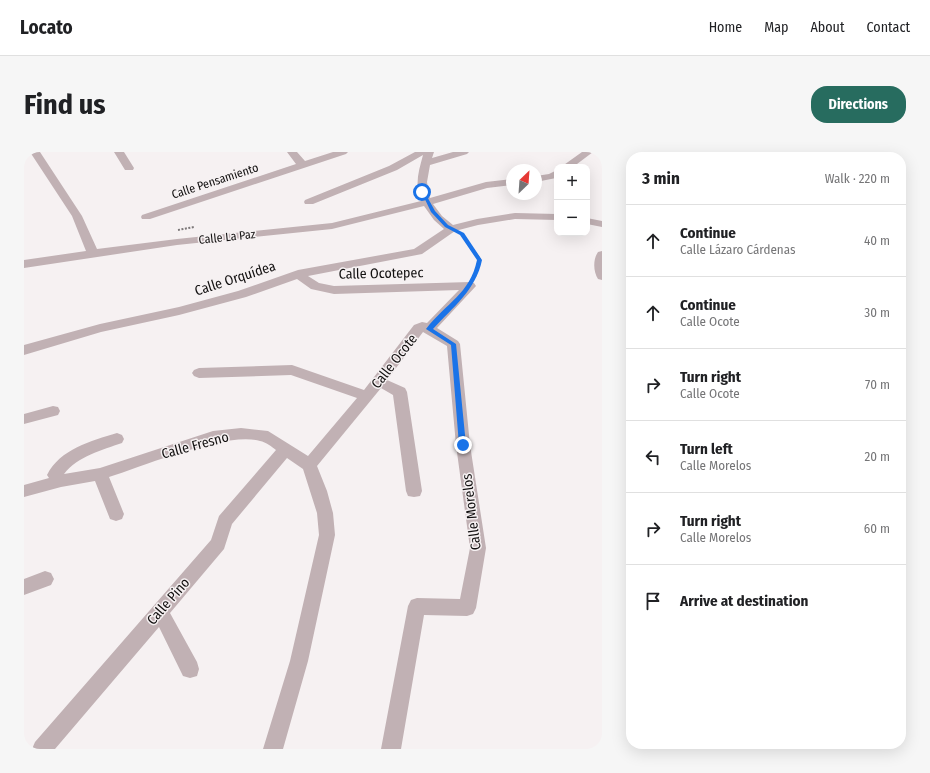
<!DOCTYPE html>
<meta charset="utf-8">
<style>
:root{--surface:#fff;--page:#f6f6f6;--text:#202124;--muted:#757577;--line:#e0e0e0;--accent:#276c5f}
body{margin:0;font-family:"Fira Sans Condensed",sans-serif;background:var(--page);color:var(--text)}
.controls{position:absolute;right:12px;top:12px;display:grid;overflow:hidden;border-radius:8px;box-shadow:0 4px 16px #0002}
.controls button{width:36px;height:36px;display:grid;place-items:center;padding:0;border:0;border-bottom:1px solid var(--line);background:var(--surface);color:var(--text);font:20px sans-serif}
.compass{position:absolute;left:482px;top:12px;width:36px;height:36px;border-radius:50%;background:var(--surface);box-shadow:0 4px 16px #0002;rotate:25deg}
.stop{position:absolute;width:12px;height:12px;margin:-9px;border:3px solid #1a73e8;border-radius:50%;background:#fff}
.stop.end{background:#1a73e8;border-color:#fff;box-shadow:0 1px 4px #0008}
.list{margin:0;padding:0;list-style:none}
h2{display:flex;justify-content:space-between;align-items:center;height:52px;margin:0;padding:0 16px;font-size:17px}
h2 small{font-size:13px;font-weight:400;color:var(--muted)}
.list li{display:grid;grid-template-columns:26px 1fr auto;gap:12px;align-items:center;box-sizing:border-box;height:72px;padding:0 16px;border-top:1px solid var(--line)}
.list b{display:block;font-size:15px;white-space:nowrap}
.list p{margin:0;font-size:13px;white-space:nowrap;color:var(--muted)}
.list em{font-size:13px;font-style:normal;color:var(--muted)}
.icon{flex:none;width:22px;height:22px;fill:none;stroke:currentColor;stroke-width:2;stroke-linecap:round;stroke-linejoin:round}
.map{position:relative;flex:none;width:578px;height:597px;overflow:hidden;border-radius:16px}
header{display:flex;align-items:center;gap:24px;box-sizing:border-box;height:56px;padding:0 20px;background:var(--surface);border-bottom:1px solid var(--line)}
header strong{font-size:19px}
nav{display:flex;gap:22px;margin-inline-start:auto;font-size:14px}
.intro{display:flex;align-items:center;justify-content:space-between;box-sizing:border-box;height:96px;padding:0 24px}
h1{margin:0;font-size:28px}
.button{padding:10px 18px;border-radius:16px;background:var(--accent);color:#fff;font-size:14px;font-weight:700}
main{display:flex;gap:24px;padding:0 24px}
aside{flex:1;background:var(--surface);border-radius:16px;box-shadow:0 4px 16px #0002}
.map>svg:first-child{display:block}
.lines{fill:none;stroke-linecap:round;stroke-linejoin:round}
.path{stroke:#7b7778;stroke-width:2;stroke-dasharray:2 1.5;stroke-linecap:butt}
.minor{fill:#c1b1b4;fill-rule:evenodd}
.route{fill:#1a73e8}
.labels{text-anchor:middle;stroke-width:3;stroke-linejoin:round;paint-order:stroke}
.far-street-label{font-size:12px;fill:#131111;stroke:#f6f1f2}
.street-label{font-size:14px;fill:#131111;stroke:#f6f1f2}
</style>
<header>
<strong>Locato</strong>
<nav><a>Home</a><a>Map</a><a>About</a><a>Contact</a></nav>
</header>
<div class="intro"><h1>Find us</h1><a class="button">Directions</a></div>
<main>
<div class="map">
<svg width="578" height="597" viewBox="0 0 578 597">
<rect width="100%" height="100%" fill="#f6f1f2"/>
<g class="lines">
<!-- path -->
<path class="path" d="M154 78 170 75
M439 84 456 107 451 125"/>
<!-- minor -->
<path class="minor" d="M6 0H16L58 64 73 97 153 87 308 71 397 49C390 33 395 18 399 3L373 18 289 52H281L280 50 281 48 365 14 391 0H410L408 6 429 0H445L443 2 406 13 403 30 406 46 462 30 488 27V33L463 36 409 52 418 64 429 73 453 67 491 61 533 62V68L491 67 454 73 431 79 398 102 284 124 295 131 310 134 446 130 450 131 452 134 413 176 434 189 436 192 446 293 462 396 452 456 449 462 443 464 400 463 377 597H357L384 454 387 448 393 446 436 447 446 396 432 293 423 194 399 180 363 228 381 236 383 240 398 339 396 344 390 345 384 344 382 339 369 243 357 236 293 314 303 339 309 361 311 383 284 509 259 597H239L266 509 295 383 293 361 279 317 263 306 208 372 200 397 146 461 173 510 175 517 173 524 166 526 159 524 135 475 31 597H8L11 590 187 388 195 364 252 298C248 295 242 290 236 289 203 279 120 314 85 325L100 362 98 367 92 369 86 367 71 329 37 335 0 345V333L25 326 23 323C36 297 67 289 93 281L98 283 100 287 98 291C78 298 54 304 40 322L76 316 189 279 217 276 244 279 284 304 333 246 267 223 175 226 170 224 168 221 170 218 175 216 268 213 340 238 390 173 398 170 403 171 435 138 310 142 287 137 273 127 222 145 155 163 77 180 0 203V193L76 172 155 155 214 139 274 118 390 97 420 77 410 68 400 54 308 77 153 93 0 116V108L62 99 48 64Z
M90 0H100L110 16 109 18H101Z
M263 0H273L281 9 309 0H324L322 2 126 67H118L117 65 118 63 272 12Z
M558 0H569L549 15H537Z
M533 18V25L532 26 512 30V24L525 22Z
M563 66 578 69V75L563 72Z
M578 99V128L574 127C569 119 569 107 574 100Z
M29 254 34 255 36 259 34 263 0 272V262Z
M21 419 27 421 30 427 27 433 0 443V427Z"/>
</g>
<!-- route -->
<path class="route" d="M397 39H400L411 59 424 73 440 81 458 108C452 138 429 155 409 177L432 192 442 293 439 295 435 293 427 193 402 177C422 151 446 142 453 108L436 83 421 75 407 60Z"/>
<g class="labels">
<!-- far-street labels -->
<g class="far-street-label">
<text transform="translate(191 29) rotate(-18)" y="4">Calle Pensamiento</text>
<text transform="translate(203 85) rotate(-6)" y="4">Calle La Paz</text>
</g>
<!-- street labels -->
<g class="street-label">
<text transform="translate(357 121) rotate(-1)" y="5">Calle Ocotepec</text>
<text transform="translate(211 126) rotate(-18)" y="5">Calle Orquídea</text>
<text transform="translate(370 209) rotate(-52)" y="5">Calle Ocote</text>
<text transform="translate(171 293) rotate(-15)" y="5">Calle Fresno</text>
<text transform="translate(447 360) rotate(-97)" y="5">Calle Morelos</text>
<text transform="translate(144 449) rotate(-49)" y="5">Calle Pino</text>
</g>
</g>
</svg>
<div class="controls">
<button>+</button>
<button>−</button>
</div>
<svg class="compass" viewBox="-18 -18 36 36"><path d="M0-13l5 13h-10z" fill="#e53935"/><path d="M0 13l5-13h-10z" fill="#757577"/></svg>
<div class="stop" style="left:398px;top:40px"></div>
<div class="stop end" style="left:439px;top:293px"></div>
</div>
<aside>
<h2>3 min<small>Walk · 220 m</small></h2>
<ul class="list">
<li><svg class="icon" aria-label="ahead" viewBox="0 0 24 24"><path d="M12 20V5M6 11l6-6 6 6"/></svg><div><b>Continue</b><p>Calle Lázaro Cárdenas</p></div><em>40 m</em></li>
<li><svg class="icon" aria-label="ahead" viewBox="0 0 24 24"><path d="M12 20V5M6 11l6-6 6 6"/></svg><div><b>Continue</b><p>Calle Ocote</p></div><em>30 m</em></li>
<li><svg class="icon" aria-label="right" viewBox="0 0 24 24"><path d="M7 20v-9h11M14 6l5 5-5 5"/></svg><div><b>Turn right</b><p>Calle Ocote</p></div><em>70 m</em></li>
<li><svg class="icon" aria-label="left" viewBox="0 0 24 24"><path d="M17 20v-9H6M10 6l-5 5 5 5"/></svg><div><b>Turn left</b><p>Calle Morelos</p></div><em>20 m</em></li>
<li><svg class="icon" aria-label="right" viewBox="0 0 24 24"><path d="M7 20v-9h11M14 6l5 5-5 5"/></svg><div><b>Turn right</b><p>Calle Morelos</p></div><em>60 m</em></li>
<li><svg class="icon" aria-label="arrive" viewBox="0 0 24 24"><path d="M6 21V4h12l-3 4 3 4H6"/></svg><div><b>Arrive at destination</b></div></li>
</ul>
</aside>
</main>
